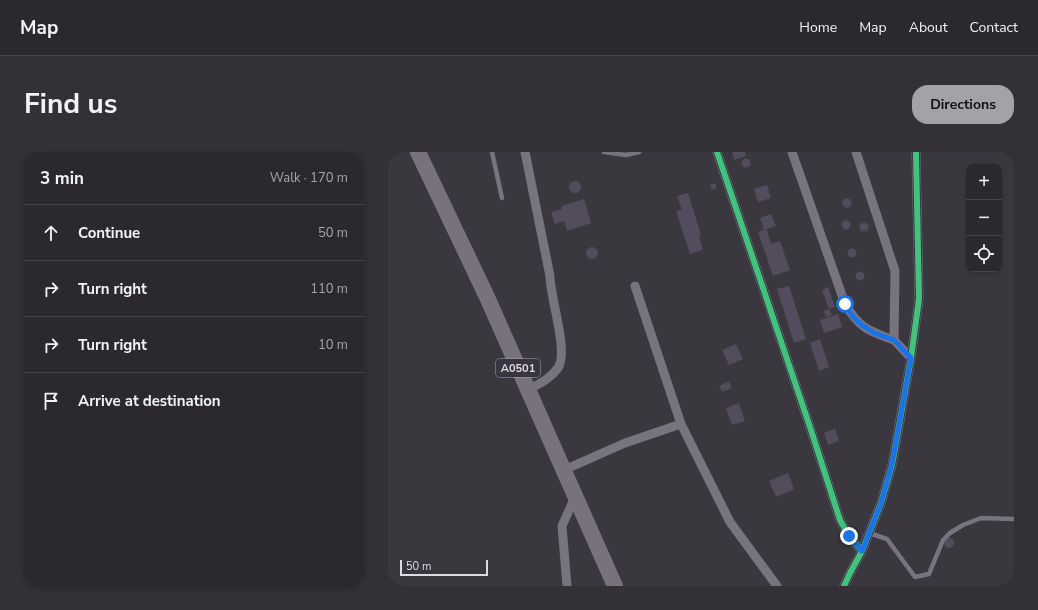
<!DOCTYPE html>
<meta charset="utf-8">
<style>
:root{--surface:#2c292e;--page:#343136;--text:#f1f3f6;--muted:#a6a6aa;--line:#48454a;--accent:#a4a1a9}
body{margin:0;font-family:"Nunito Sans",sans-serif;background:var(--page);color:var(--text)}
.controls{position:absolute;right:12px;top:12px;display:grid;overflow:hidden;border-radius:8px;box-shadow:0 2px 6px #0003}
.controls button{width:36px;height:36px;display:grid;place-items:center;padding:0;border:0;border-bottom:1px solid var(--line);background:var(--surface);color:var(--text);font:20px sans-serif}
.scale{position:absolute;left:12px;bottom:10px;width:88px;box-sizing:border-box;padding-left:4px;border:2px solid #dddae2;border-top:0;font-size:11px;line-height:14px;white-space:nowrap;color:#dddae2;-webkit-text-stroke:3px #393441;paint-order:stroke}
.stop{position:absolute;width:12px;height:12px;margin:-9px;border:3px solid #1a73e8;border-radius:50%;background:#fff}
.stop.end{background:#1a73e8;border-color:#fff;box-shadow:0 1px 4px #0008}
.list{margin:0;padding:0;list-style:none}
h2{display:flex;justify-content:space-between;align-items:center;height:52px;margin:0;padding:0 16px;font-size:17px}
h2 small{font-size:13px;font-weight:400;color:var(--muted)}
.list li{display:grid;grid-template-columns:26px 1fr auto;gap:12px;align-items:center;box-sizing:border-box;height:56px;padding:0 16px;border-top:1px solid var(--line)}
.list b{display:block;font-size:15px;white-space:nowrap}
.list em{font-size:13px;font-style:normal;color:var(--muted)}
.icon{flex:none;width:22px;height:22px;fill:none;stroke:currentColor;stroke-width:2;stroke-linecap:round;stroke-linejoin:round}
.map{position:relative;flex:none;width:626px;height:434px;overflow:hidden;border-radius:16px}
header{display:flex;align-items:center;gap:24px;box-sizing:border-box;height:56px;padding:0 20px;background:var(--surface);border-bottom:1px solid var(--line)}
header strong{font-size:19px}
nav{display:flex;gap:22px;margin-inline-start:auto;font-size:14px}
.intro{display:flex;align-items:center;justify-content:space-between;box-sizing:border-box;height:96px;padding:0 24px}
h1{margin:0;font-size:28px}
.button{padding:10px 18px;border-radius:16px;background:var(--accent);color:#111;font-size:14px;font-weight:700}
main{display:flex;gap:24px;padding:0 24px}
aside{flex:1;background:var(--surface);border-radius:16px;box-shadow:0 2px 6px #0003}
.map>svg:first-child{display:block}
.building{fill:#534c5c}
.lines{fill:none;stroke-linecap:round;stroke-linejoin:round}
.service{stroke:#78747f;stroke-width:4.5}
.minor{stroke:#78747f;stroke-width:9}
.trunk{stroke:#78727e;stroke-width:16}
.cycleway-casing{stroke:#393441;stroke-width:8}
.cycleway{stroke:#40c37c;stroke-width:6}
.route{stroke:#1a73e8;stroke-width:5}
.labels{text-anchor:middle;stroke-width:3;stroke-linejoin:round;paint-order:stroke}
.shield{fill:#393441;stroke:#aca8b2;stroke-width:1}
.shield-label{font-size:11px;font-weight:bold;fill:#dddae2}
</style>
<header>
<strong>Map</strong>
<nav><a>Home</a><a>Map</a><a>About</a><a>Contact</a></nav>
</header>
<div class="intro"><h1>Find us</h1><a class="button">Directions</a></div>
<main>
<aside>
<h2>3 min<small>Walk · 170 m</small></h2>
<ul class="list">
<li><svg class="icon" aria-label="ahead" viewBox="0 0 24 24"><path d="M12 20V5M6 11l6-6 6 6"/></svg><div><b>Continue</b></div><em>50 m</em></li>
<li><svg class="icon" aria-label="right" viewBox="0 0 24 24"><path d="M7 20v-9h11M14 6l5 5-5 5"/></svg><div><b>Turn right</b></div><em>110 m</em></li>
<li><svg class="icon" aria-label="right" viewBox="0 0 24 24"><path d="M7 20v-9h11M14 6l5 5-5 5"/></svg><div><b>Turn right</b></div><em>10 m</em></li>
<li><svg class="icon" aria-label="arrive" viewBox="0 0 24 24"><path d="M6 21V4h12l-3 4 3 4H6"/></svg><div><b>Arrive at destination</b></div></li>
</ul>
</aside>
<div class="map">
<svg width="626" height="434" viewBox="0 0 626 434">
<rect width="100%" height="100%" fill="#3a373e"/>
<!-- building -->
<path class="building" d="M344 0H357L358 4 346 8Z
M353.5 11a4.5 4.5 0 1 1 9 0a4.5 4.5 0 1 1-9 0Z
M181 35a6 6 0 1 1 12 0a6 6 0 1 1-12 0Z
M327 31 329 36 324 38 322 33Z
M379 33 383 46 370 50 366 37Z
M300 41 313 83 311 84 315 98 302 102 288 59 294 58 289 44Z
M454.5 51a4.5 4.5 0 1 1 9 0a4.5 4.5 0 1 1-9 0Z
M196 47 203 71 179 79 176 69 167 72 163 60 174 57 173 54Z
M383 62 388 74 376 78H379L383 92 392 89 402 118 385 124 370 80 376 78 372 66Z
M453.5 73a4.5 4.5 0 1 1 9 0a4.5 4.5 0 1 1-9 0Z
M471.5 75a4.5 4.5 0 1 1 9 0a4.5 4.5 0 1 1-9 0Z
M198 101a6 6 0 1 1 12 0a6 6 0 1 1-12 0Z
M459.5 101a4.5 4.5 0 1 1 9 0a4.5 4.5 0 1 1-9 0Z
M467.5 124a4.5 4.5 0 1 1 9 0a4.5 4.5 0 1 1-9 0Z
M401 134 418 187 406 191 389 137Z
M440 135 447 155 441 157 444 163 438 165 436 159 441 157 434 138Z
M450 162 454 175 436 181 432 168Z
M432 187 441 215 431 219 422 191Z
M348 192 355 207 341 213 334 198Z
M341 229 344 236 334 240 331 234Z
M351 251 357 269 344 273 338 256Z
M447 277 451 289 440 293 436 281Z
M400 321 406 337 388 345 381 329Z
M556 391a5 5 0 1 1 10 0a5 5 0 1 1-10 0Z"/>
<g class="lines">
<!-- service -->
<path class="service" d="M104 0 114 46
M216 0 238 3 251 0
M481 381 499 387 527 425 541 422 555 388 562 381 575 373 593 366 626 367"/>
<!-- minor -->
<path class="minor" d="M137 0 162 124C162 146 181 199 170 216 162 227 151 232 140 238
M329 0 422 275 452 368 461 384 474 399
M404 0 457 152C471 176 481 179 506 188
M468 0 507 119 506 188 523 206
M247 134 293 272 342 370 389 434
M176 318 237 291 293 272
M179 434 174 374 187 345
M456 434 462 421 474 399 493 351 504 313 523 206 531 147 528 0"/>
<!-- trunk -->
<path class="trunk" d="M30 0 99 145 227 434"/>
<defs>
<path id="cycleway" d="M329 0 422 275 452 368 461 384 474 399
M456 434 462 421 474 399 493 351 504 313 523 206 531 147 528 0"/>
</defs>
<!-- cycleway casing -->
<use href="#cycleway" class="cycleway-casing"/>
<!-- cycleway -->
<use href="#cycleway" class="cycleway"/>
</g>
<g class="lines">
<!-- route -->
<path class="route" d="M457 152 466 166 474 173 486 181 506 188 523 206 504 312 493 351 474 399 461 384"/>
</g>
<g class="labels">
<!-- shield labels -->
<rect class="shield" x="108" y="207" width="44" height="18" rx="3"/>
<g class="shield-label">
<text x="130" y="220">A0501</text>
</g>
</g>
</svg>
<div class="controls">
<button>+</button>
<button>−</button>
<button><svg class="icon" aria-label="locate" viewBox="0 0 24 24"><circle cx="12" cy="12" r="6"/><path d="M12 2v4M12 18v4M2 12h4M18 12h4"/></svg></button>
</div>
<div class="scale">50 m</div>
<div class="stop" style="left:457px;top:152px"></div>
<div class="stop end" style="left:461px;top:384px"></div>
</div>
</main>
